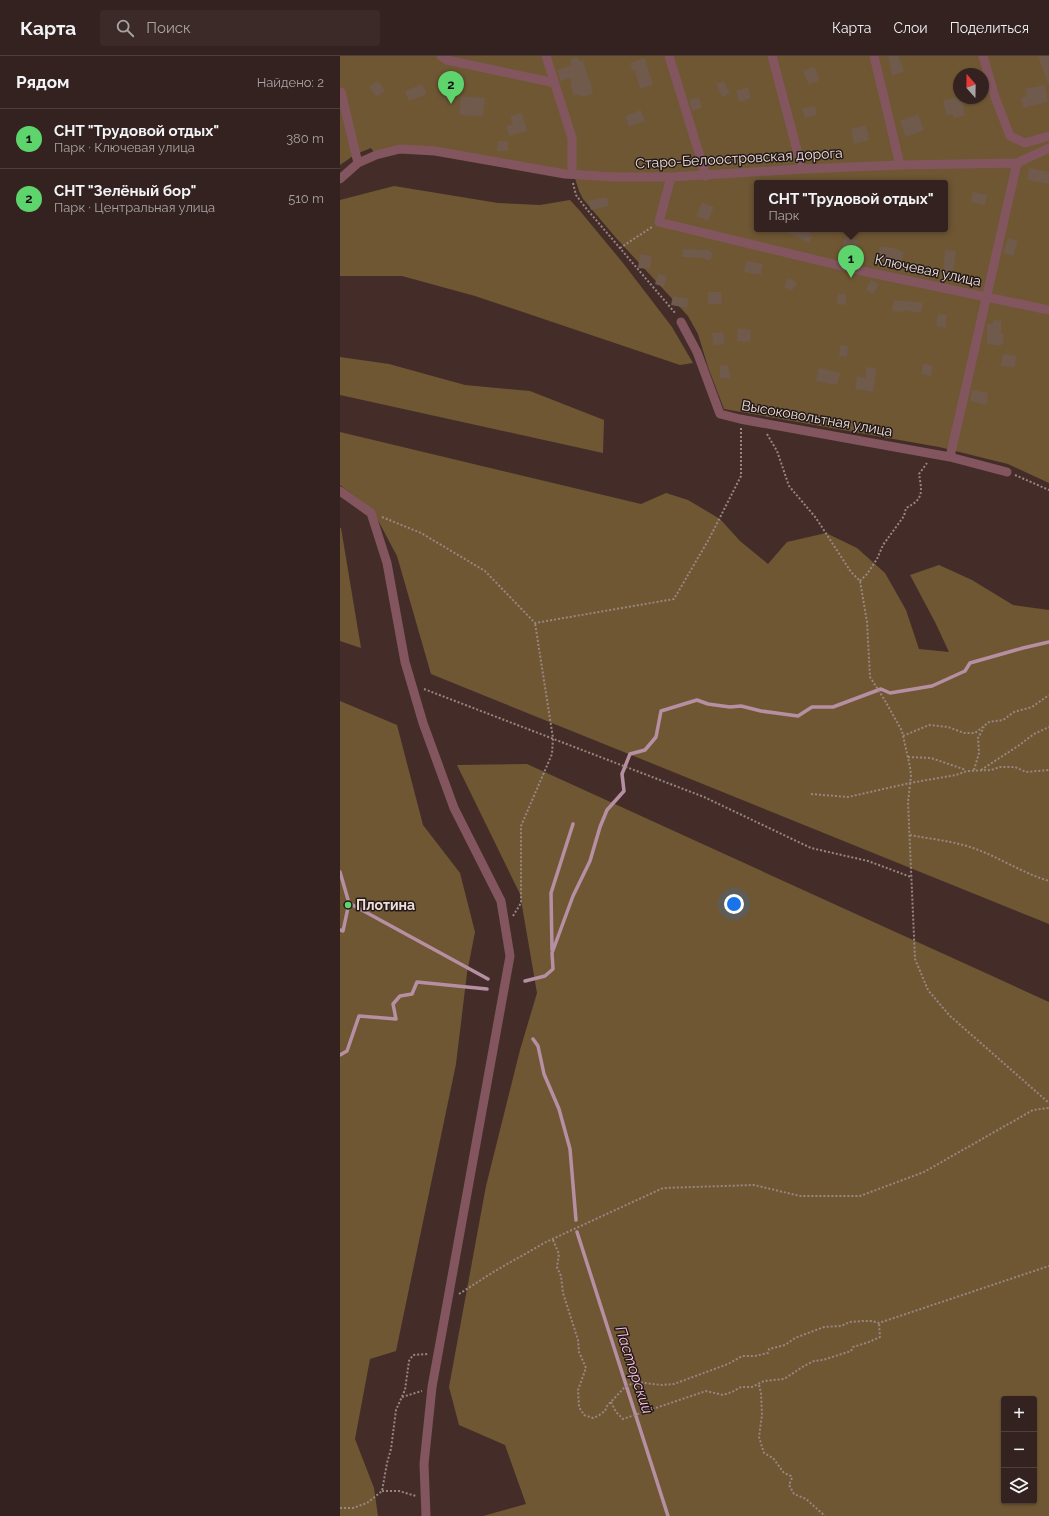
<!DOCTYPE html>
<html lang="ru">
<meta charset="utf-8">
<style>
:root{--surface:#33221f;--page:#3b2a28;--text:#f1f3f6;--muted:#a9a4a4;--line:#4e3f3d;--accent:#5ed56c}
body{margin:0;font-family:Raleway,sans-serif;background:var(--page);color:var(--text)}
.controls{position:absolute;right:12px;bottom:12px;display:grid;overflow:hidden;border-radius:4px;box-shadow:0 1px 3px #0004}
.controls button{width:36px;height:36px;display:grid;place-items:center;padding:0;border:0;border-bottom:1px solid var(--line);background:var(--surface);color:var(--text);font:20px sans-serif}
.compass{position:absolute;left:613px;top:12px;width:36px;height:36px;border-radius:50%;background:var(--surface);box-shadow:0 1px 3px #0004;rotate:340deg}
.you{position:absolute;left:394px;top:848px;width:14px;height:14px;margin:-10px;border:3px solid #fff;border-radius:50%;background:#1a73e8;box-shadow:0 0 0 6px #1a73e833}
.badge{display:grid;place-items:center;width:26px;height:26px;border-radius:50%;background:var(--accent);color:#111;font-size:13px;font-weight:700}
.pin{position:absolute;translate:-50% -33px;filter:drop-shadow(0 1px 2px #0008)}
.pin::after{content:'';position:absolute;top:21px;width:14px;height:12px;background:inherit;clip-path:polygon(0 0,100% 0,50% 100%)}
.popup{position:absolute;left:414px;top:124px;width:194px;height:52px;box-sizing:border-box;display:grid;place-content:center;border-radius:4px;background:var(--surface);filter:drop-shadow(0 1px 3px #0005);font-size:13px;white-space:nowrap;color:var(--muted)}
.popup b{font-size:15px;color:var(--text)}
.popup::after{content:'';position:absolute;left:50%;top:100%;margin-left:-8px;border:8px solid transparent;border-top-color:var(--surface)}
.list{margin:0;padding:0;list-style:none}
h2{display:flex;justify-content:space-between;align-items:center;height:52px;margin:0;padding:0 16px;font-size:17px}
h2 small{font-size:13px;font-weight:400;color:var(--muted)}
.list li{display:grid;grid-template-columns:26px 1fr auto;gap:12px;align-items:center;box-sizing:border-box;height:60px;padding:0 16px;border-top:1px solid var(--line)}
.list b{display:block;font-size:15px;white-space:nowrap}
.list p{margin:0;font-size:13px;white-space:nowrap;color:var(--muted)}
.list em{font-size:13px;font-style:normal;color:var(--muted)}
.icon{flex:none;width:22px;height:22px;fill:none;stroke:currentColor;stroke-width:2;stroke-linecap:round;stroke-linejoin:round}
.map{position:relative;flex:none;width:709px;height:1460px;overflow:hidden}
header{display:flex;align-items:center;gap:24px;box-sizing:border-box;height:56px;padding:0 20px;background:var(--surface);border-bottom:1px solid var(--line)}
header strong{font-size:19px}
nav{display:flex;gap:22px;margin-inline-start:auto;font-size:14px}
.search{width:280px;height:36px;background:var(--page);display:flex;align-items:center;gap:10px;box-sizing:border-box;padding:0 14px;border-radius:4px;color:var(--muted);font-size:15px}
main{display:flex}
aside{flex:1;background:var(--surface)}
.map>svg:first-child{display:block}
.green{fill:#6f5734;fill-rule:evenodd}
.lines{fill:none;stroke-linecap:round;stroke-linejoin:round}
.stream{stroke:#b78fa3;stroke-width:3.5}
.building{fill:#6f5a4c}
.path{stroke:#998682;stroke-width:2;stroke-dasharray:2 2;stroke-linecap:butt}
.street{stroke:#83565f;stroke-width:9}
.poi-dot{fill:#5ed56c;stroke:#231917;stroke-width:1.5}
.labels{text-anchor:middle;stroke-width:3;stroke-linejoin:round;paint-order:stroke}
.street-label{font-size:14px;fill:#eedfdc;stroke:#231917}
.poi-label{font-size:14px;font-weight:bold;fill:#eedfdc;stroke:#231917;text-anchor:start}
.water-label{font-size:15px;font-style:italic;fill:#fec0e3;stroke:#231917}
</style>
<header>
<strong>Карта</strong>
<div class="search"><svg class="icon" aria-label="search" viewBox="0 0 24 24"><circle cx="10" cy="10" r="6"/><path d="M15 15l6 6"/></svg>Поиск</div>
<nav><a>Карта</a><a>Слои</a><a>Поделиться</a></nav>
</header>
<main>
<aside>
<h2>Рядом<small>Найдено: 2</small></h2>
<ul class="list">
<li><span class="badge">1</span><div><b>СНТ &quot;Трудовой отдых&quot;</b><p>Парк · Ключевая улица</p></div><em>380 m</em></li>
<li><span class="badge">2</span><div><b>СНТ &quot;Зелёный бор&quot;</b><p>Парк · Центральная улица</p></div><em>510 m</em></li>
</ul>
</aside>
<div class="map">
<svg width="709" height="1460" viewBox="0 0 709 1460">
<rect width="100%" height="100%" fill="#442d29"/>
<!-- green -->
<path class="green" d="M0 0H709V427L668 408 599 391 384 353 368 311 358 278 348 260 277 183 243 143 239 135 235 122 60 93 36 99 31 92 16 98 0 109ZM619 18H643V42H619ZM417 127H605V173H417Z
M54 130 158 147 200 149 230 144 240 155 283 207 332 271 353 307 340 309 135 240 62 220H0V144Z
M0 301 49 308 125 329 190 335 264 364 263 397 0 339Z
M0 376 301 448 326 437 348 444 380 463 400 485 428 508 447 486 486 477 517 492 545 517 566 554 579 593 609 596 595 566 570 519 599 509 632 524 673 549 709 554V868L91 618 57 500 32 453 0 429Z
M0 472H1L21 592 0 585Z
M0 645 57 669 83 769 120 817 135 876 127 917 116 1008 56 1295 30 1303 15 1383 34 1432 38 1460H0Z
M187 708 709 946V1460H143L186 1448 165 1389 119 1369 109 1331 146 1130 180 994 197 937 180 838 117 709ZM664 1343H694V1445H664Z"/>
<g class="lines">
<!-- stream -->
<path class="stream" d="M0 816 9 847 3 875 0 874
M9 847 148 923
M212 894 211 837 233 768
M185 925 205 920 213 913 212 897 233 840 250 805 260 771 267 754 284 735 282 718 290 698 305 694 316 681 321 655 357 644 368 648 390 651 401 650 421 655 458 660 472 651H493L541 633 550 637 592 630 625 615 630 607 683 592 709 586
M193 983 198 990 204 1018 219 1053 230 1093 236 1164
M0 999 7 995 19 960 56 963 53 948 60 940 72 938 77 926 147 933
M237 1176 328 1460"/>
</g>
<!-- building -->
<path class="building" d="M548 0H558L564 15 552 20Z
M698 0H709V28H708Z
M238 1 239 5 243 4 249 24 250 23 253 38 241 41 240 39H233L230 22 221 25 220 24 217 14 231 9 230 3Z
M305 2 313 29 300 33 295 14 293 15 290 7Z
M474 11 480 24 469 29 463 15Z
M106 20H116L115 44 104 43Z
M38 25 45 35 36 41 29 31Z
M384 25 390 38 382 41 376 28Z
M82 28 87 38 69 45 65 35Z
M705 29 708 46 683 52 681 42 687 40 685 33Z
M408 31 411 42 399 46 396 35Z
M121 40 145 42 143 61 119 59Z
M359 41 362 52 352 55 349 44Z
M617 42H622L625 60 613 62V58L606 59 603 44Z
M475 50 477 59 465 62 462 53Z
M301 54 305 65 289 71 285 60Z
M182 57 187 75 169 80 166 70 173 68 170 60Z
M578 58 584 74 566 81 560 65Z
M526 69 529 84 514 88 511 73Z
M158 85H168V95H157Z
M689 112 709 116V128L687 124Z
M633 136 647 139 645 149 631 146Z
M267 141 269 150 251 154 248 145Z
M362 146 374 151 368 165 356 160Z
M440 173H461L473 178 469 187Z
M505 181 518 184 515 196 502 193Z
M668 182 678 185 673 200 663 197Z
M540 190 553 192 564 196 561 207 551 204V203L538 201Z
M343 193 370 194V196L373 197 370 205 362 202 342 201Z
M605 194 616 195 613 217 603 216Z
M300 198 312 200 310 213 298 212Z
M406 205 423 208 421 219 404 216Z
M318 218 327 220 324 231 315 228Z
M448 222 457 226 452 235 444 231Z
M531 224 539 228 533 238 526 234Z
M368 236H381L382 248H368Z
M498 238H506V249L497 248Z
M333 240 349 243 347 252 331 249Z
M554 244 583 247 581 257 564 254V256L552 255Z
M598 258 607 259 606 272 596 270Z
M653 264 661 265V277L664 278 663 288H661V290L647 288V268H653Z
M398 272 411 274 410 286 397 285Z
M383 276 385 288 373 289 372 277Z
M500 289 508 290 507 301 499 300Z
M663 298 676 300 675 311 661 310Z
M583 308 593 309 591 320 581 318Z
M380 309 388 310 391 323 380 322Z
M526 311 536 312 533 336 515 333 517 320 526 322Z
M479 312 500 317 497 329 476 325Z
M632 334 648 337 647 349 630 345Z"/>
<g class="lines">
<!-- path -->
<path class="path" d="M233 127 236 139 245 151 336 258
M280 192 312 171
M427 378 437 395 449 430 476 462 511 516 520 525 527 566 530 621 544 643 562 675 570 711 571 720 568 746 575 903 588 934 609 959 709 1047
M675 419 709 434
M42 461 81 477 145 515 195 567 334 543 369 483 401 420V372
M520 525 527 518 537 503 543 489 564 460 566 452C584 443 582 436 579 418L587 407
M84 633 364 741 471 792 528 805 571 821
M563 680 589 669 608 671 624 677H635L649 666 663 664 674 656 692 651 709 639
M568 701 591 702 626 714
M634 714 639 697 638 682 644 671
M641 714 678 690 694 678 709 671
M471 738 508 741 570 727 616 719 627 715 651 714 660 711H675L686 716 709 714
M570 779C590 783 613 785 633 792 659 801 682 817 709 825
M173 860 181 847V770L212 698 213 682 195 567
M213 1184 219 1198 217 1211 221 1220 223 1237 238 1284 239 1296 246 1312 238 1334 239 1351 244 1359 253 1362 258 1360 265 1355 267 1350 284 1332 295 1326 322 1329 334 1328 388 1308 402 1300H415L428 1297 429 1293 445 1289 455 1282 484 1271 501 1270 510 1266 523 1265H532L539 1267 709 1210
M119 1238 155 1215 206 1186 323 1132 414 1129 460 1140H520L584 1116 693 1054 709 1052
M419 1329 421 1337 422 1359 419 1381 424 1397 433 1402 444 1417 451 1420 452 1422 449 1429 454 1438 466 1443 485 1460
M62 1341 82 1335
M271 1346 276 1356 283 1363 366 1335 383 1339 392 1336 401 1331H412L424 1325 444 1323 464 1310 474 1305 483 1304 511 1295 513 1291 529 1286 540 1281 539 1267
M42 1435H59L76 1440
M0 1452H13L27 1447 42 1435 47 1407 51 1393 56 1354 65 1334 69 1305 73 1299 89 1298"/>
<!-- street -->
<path class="street" d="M101 0 107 4 215 27
M206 0 232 82V118
M329 0 366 120
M432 0 462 113
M534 0 560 109
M643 0 655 41 670 80 685 87 709 80
M1 36 18 107
M331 121 319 166 522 215 709 254
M0 123 18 107 36 99 60 93 95 95 225 118 276 121H331L462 113 560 109 677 107 709 92
M341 266 357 296 380 358 400 363 610 401 667 416
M610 401 677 107
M0 435 31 457 47 507 65 606 83 667 114 752 161 845 170 900 92 1331 84 1408 86 1460"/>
</g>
<!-- markers -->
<circle class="poi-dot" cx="8" cy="849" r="4"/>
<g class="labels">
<!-- street labels -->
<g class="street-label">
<text transform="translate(399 102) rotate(-3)" y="5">Старо-Белоостровская дорога</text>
<text transform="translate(588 214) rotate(12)" y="5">Ключевая улица</text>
<text transform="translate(477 362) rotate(10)" y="5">Высоковольтная улица</text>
</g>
<!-- poi labels -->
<g class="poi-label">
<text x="16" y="854">Плотина</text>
</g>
<!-- water labels -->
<g class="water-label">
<text transform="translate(294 1314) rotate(72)" y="5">Пасторский</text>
</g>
</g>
</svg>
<div class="controls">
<button>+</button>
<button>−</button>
<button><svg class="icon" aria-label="layers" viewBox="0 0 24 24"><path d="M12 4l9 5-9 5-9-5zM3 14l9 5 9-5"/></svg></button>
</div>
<svg class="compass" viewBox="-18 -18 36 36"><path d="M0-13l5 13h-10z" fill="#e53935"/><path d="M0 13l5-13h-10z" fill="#a9a4a4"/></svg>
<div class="you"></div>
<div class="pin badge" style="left:511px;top:222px">1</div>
<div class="popup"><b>СНТ &quot;Трудовой отдых&quot;</b>Парк</div>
<div class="pin badge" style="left:111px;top:48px">2</div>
</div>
</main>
